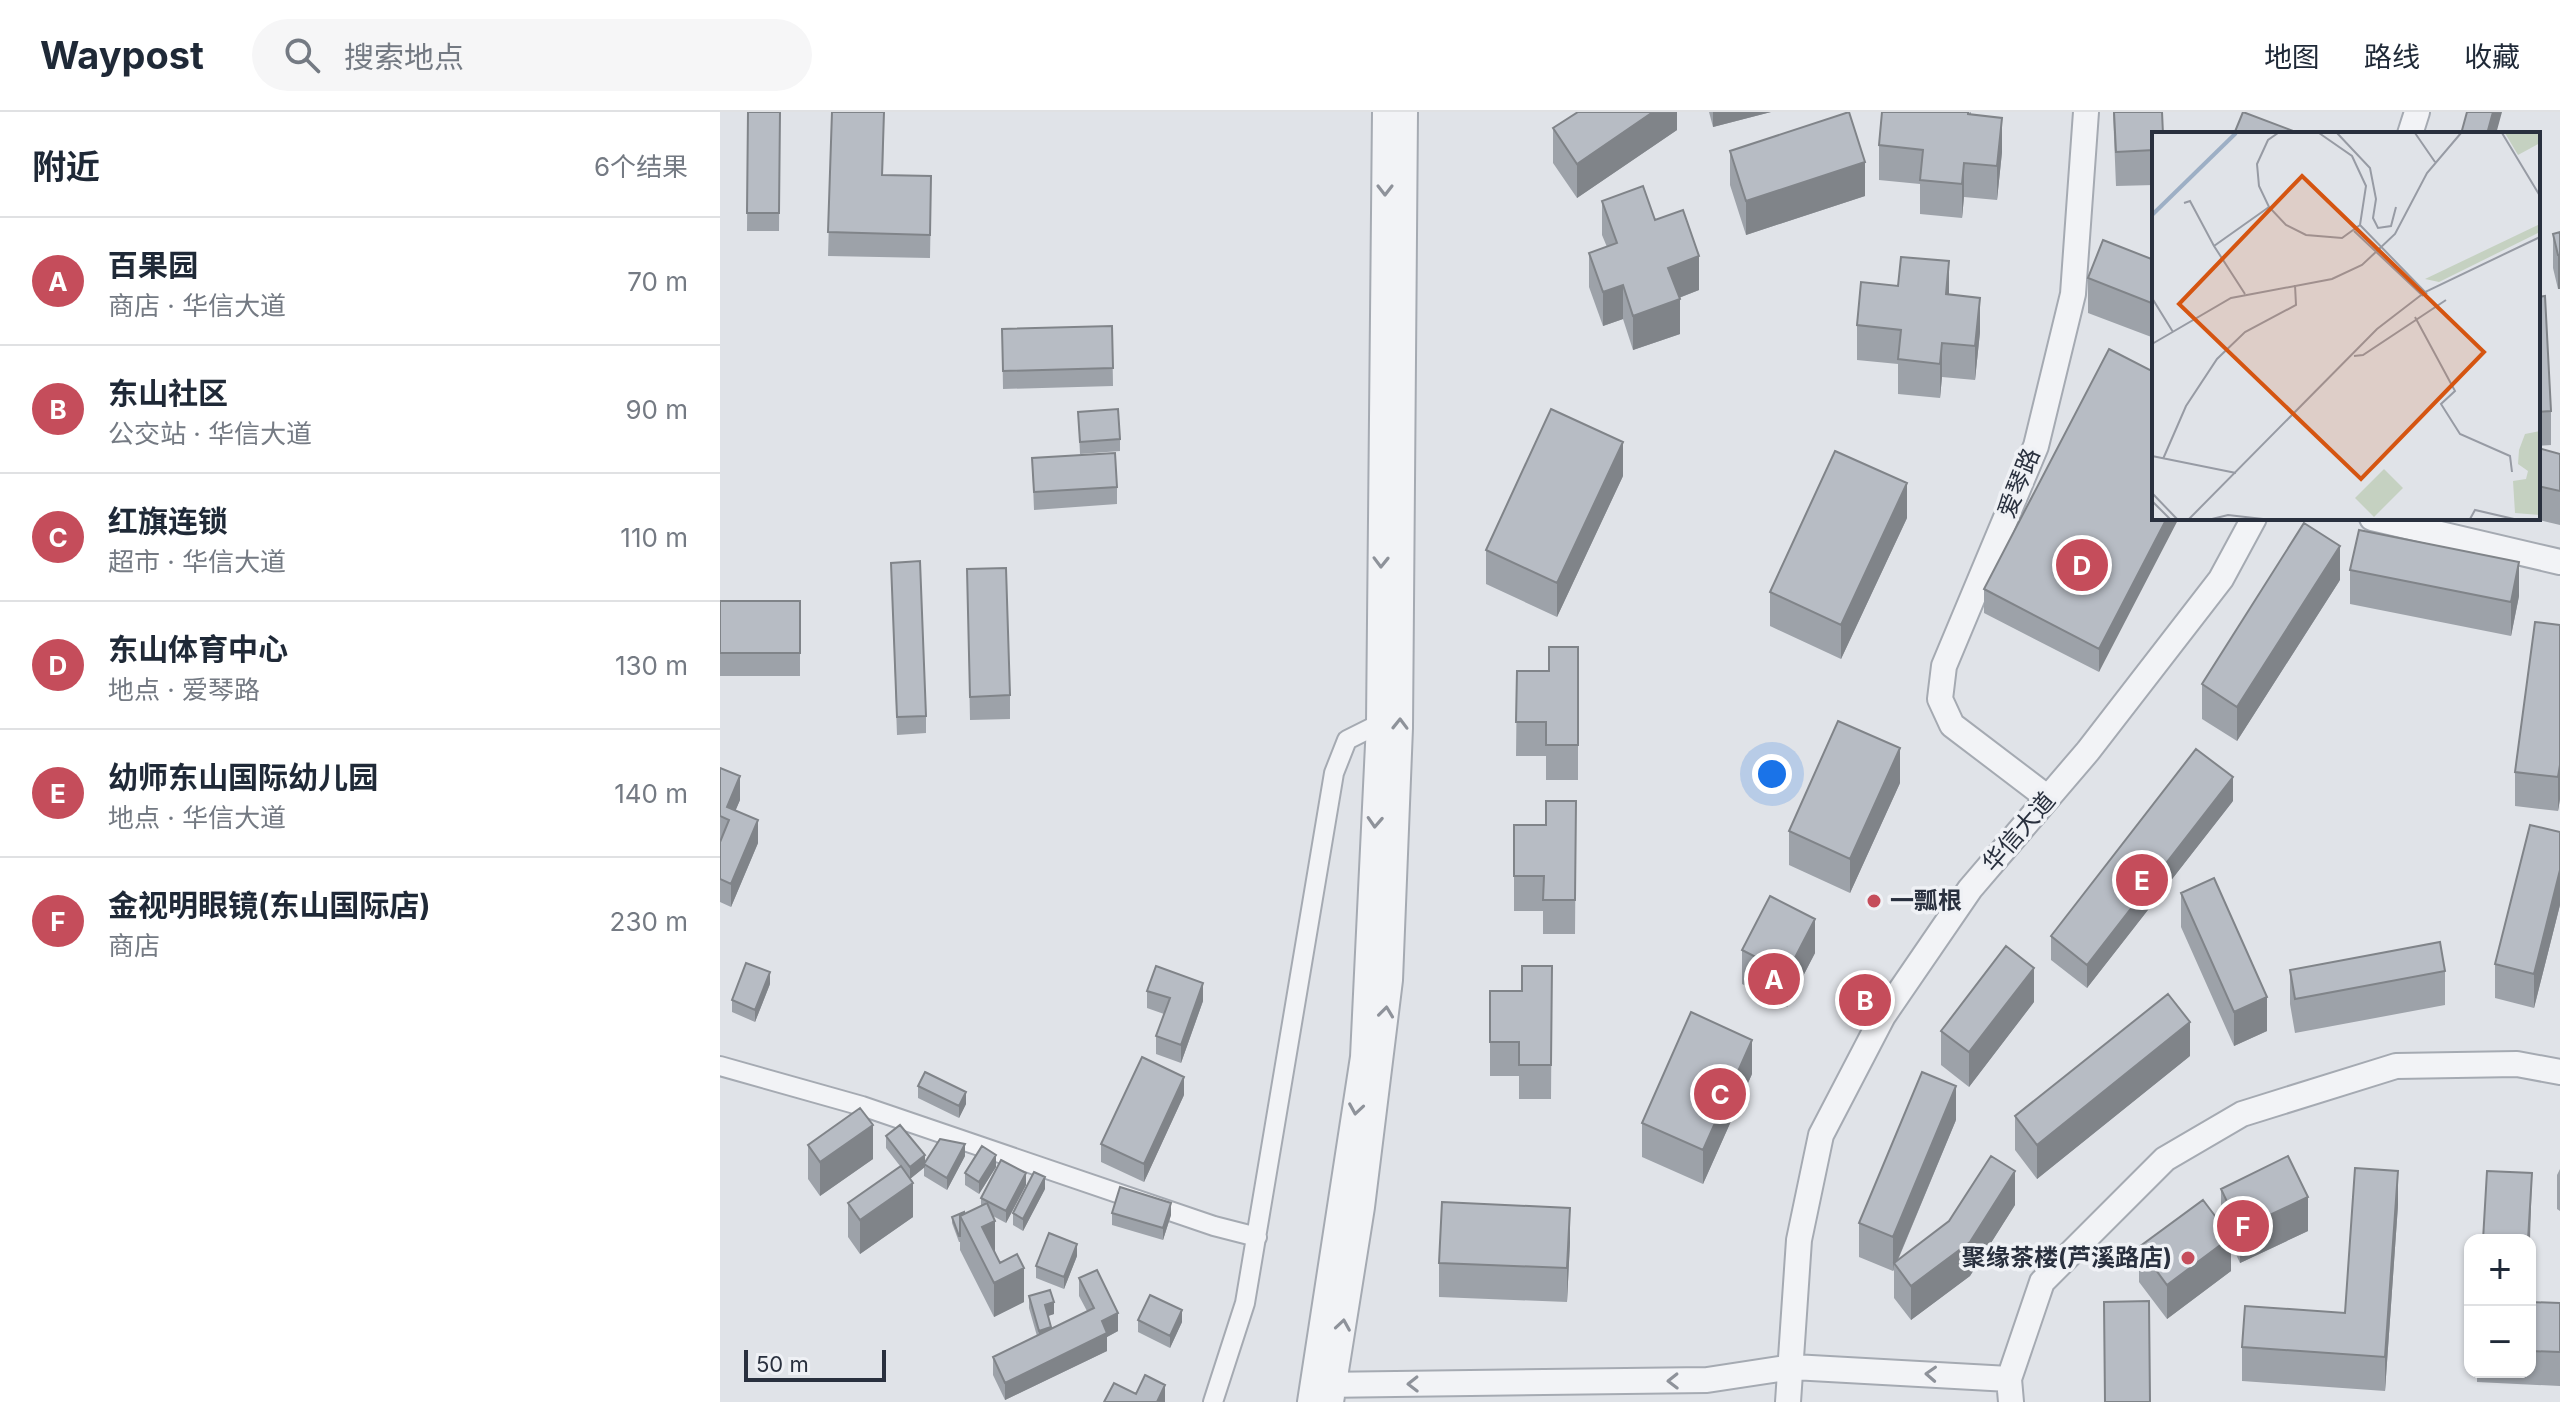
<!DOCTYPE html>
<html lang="zh">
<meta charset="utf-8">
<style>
:root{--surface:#fff;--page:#f6f6f7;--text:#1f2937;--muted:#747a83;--line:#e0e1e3;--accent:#c54d5b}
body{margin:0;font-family:Inter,"Noto Sans SC",sans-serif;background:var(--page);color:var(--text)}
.controls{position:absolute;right:24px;bottom:24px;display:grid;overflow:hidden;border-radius:16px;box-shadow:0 2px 6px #0004}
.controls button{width:72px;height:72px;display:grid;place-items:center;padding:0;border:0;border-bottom:2px solid var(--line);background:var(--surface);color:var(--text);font:40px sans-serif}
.scale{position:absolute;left:24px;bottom:20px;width:142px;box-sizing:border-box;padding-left:8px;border:4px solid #29303e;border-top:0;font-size:22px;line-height:28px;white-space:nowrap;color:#29303e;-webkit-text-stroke:6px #eff1f5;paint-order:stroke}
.you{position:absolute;left:1052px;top:662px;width:28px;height:28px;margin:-20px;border:6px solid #fff;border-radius:50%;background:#1a73e8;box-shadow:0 0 0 12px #1a73e833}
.badge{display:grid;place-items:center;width:52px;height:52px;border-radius:50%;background:var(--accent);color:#fff;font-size:26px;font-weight:700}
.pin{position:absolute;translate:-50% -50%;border:4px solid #fff;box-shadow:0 2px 8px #0006}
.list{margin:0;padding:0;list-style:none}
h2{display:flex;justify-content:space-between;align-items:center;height:104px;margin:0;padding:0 32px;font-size:34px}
h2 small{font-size:26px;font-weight:400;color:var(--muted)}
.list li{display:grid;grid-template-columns:52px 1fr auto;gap:24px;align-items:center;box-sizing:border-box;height:128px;padding:0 32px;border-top:2px solid var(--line)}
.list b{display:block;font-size:30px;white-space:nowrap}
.list p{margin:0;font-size:26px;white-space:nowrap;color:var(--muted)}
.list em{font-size:26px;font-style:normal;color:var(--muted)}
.icon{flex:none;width:44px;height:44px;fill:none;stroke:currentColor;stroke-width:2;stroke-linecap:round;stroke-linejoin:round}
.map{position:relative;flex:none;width:1840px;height:1290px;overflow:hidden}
header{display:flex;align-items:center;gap:48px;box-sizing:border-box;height:112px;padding:0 40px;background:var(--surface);border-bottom:2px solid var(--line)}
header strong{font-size:38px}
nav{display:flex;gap:44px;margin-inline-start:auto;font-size:28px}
.search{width:560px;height:72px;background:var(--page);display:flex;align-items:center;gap:20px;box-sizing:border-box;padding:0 28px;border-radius:44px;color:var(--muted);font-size:30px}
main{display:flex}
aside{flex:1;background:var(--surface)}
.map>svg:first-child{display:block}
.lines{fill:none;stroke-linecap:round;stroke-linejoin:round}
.minor-casing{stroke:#a5aab2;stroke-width:22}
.tertiary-casing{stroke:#a5aab2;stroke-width:28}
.minor{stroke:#f2f3f6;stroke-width:18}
.tertiary{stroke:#f2f3f6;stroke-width:24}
.wall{fill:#9da2a9}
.shaded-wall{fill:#808489}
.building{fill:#b7bcc4;stroke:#808489;stroke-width:2}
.oneway{stroke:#8e929a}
.poi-dot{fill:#c54d5b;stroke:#eff1f5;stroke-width:3}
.labels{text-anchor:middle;stroke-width:7;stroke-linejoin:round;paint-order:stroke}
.street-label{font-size:24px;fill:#29303e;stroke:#eff1f5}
.poi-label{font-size:24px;font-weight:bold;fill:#29303e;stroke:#eff1f5;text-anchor:start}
.inset-river{fill:none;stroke:#9dafc5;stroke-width:4}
.inset-road{fill:none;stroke:#979ba4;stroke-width:2}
.view{fill:#d55511;fill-opacity:0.15;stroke:#d55511;stroke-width:4}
.inset-edge{fill:none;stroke:#29303e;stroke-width:4}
</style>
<header>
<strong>Waypost</strong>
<div class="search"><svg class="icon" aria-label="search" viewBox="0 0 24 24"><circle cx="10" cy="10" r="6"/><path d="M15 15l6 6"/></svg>搜索地点</div>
<nav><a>地图</a><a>路线</a><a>收藏</a></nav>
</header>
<main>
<aside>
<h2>附近<small>6个结果</small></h2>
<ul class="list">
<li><span class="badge">A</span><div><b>百果园</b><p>商店 · 华信大道</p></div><em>70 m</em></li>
<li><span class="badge">B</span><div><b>东山社区</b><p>公交站 · 华信大道</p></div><em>90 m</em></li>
<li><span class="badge">C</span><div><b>红旗连锁</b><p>超市 · 华信大道</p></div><em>110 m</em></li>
<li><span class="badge">D</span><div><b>东山体育中心</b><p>地点 · 爱琴路</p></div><em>130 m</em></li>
<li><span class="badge">E</span><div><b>幼师东山国际幼儿园</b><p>地点 · 华信大道</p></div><em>140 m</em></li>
<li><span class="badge">F</span><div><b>金视明眼镜(东山国际店)</b><p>商店</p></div><em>230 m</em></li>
</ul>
</aside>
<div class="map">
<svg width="1840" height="1290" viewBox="0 0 1840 1290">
<rect width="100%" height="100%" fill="#e0e3e8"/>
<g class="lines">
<defs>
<path id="minor" d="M0 954 142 994 494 1114 537 1125
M493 1290 525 1191 614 661 627 628 659 612"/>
<path id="tertiary" d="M1690 22 1697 0
M1652 406 1840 450
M1328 686 1232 613 1220 587 1224 554 1316 334 1353 182 1366 0
M601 1273 987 1268 1073 1255 1289 1267
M590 1290 643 945 659 612 665 0
M611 1290 642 1095 670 868 680 616 685 0
M1068 1290 1079 1128 1101 1023 1163 904 1250 777 1368 639 1501 467 1534 406
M1291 1290 1289 1267 1322 1170 1445 1047 1522 1002 1676 954 1797 952 1840 960"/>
</defs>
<!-- minor casing -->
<use href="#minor" class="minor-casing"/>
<!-- tertiary casing -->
<use href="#tertiary" class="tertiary-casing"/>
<!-- minor -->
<use href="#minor" class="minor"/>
<!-- tertiary -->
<use href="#tertiary" class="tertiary"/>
</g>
<!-- wall -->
<path class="wall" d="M28 0H60L59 119H27Z
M112 0H164L163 63 211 88 210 146 108 144Z
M957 0V18L857 86 833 51V16Z
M989 0H1051L993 15Z
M1251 0V3L1282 40 1277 88 1244 85 1242 106 1200 102V72L1159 68V33Z
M1393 0H1442L1434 22V73L1396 74Z
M1010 39 1145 84 1026 123 1010 73Z
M882 89 935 108 979 178 959 186 960 222 913 238 903 207 883 214 869 175V141L887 135 882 123Z
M1840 120V177H1838L1833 156V122Z
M1434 148V226L1368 201V166Z
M1229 183 1260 220 1255 268 1222 265 1220 286 1178 282V252L1137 248V213Z
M1818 185 1831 299V333L1818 334Z
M392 214 393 274 283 277 282 217Z
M1434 260 1379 560 1264 501V477Z
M358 300 400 327V339L360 342Z
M1818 336 1840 342V413L1810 406H1818Z
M312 346 397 375V392L314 398Z
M903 364 837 505 766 472V438Z
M1187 406 1121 547 1050 514V480Z
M171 451 206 604V621L177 623Z
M247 457 290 583V607L250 608Z
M1630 458 1799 484 1791 524 1630 492Z
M1620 468 1517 629 1482 607V572Z
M0 489H80V564H0Z
M1840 513V687L1838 699 1795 694V660Z
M858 535V668H826V644H796L797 559H829Z
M0 656 20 688 15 699 38 731 11 795 0 790Z
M1180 671 1130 781 1069 753V719Z
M856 689 855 822H823V799H794V713H826Z
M1513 689 1367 876 1331 848V824Z
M1840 720V793L1814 896 1775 886V852Z
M1461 781 1547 919 1514 934 1461 815Z
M1022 838 1095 841 1067 895 1022 872Z
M832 854 831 987H799V964H770V879H802Z
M1570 858 1725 859V893L1575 921 1570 892Z
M50 872 35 910 12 900V888Z
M427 879 483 889 461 951 436 942V924L444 902 427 896Z
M1314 890 1249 975 1221 953V919Z
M1470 944 1317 1067 1295 1038V1004Z
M1032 962 983 1072 922 1045V1011Z
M198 974 246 992 239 1006 198 986Z
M464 983 424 1070 381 1050V1032Z
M1236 1008 1178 1148 1295 1093 1250 1164 1191 1208 1174 1186V1158L1173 1159 1139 1145V1111Z
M166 1024 205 1051 245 1044 227 1078 204 1064V1055L190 1067 193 1105 140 1142 128 1125V1091L180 1054 166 1036Z
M88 1033 153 1047 100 1084 88 1067Z
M276 1055 259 1082 245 1073V1061Z
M1840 1057V1099L1837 1097V1063Z
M306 1073 286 1111 273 1104 275 1142 304 1190 274 1205 240 1138V1130H239L232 1111V1105L244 1102 261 1094V1086Z
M325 1077 303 1119 293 1113V1101Z
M1501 1077 1588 1119 1520 1151 1511 1132V1159L1447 1207 1419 1170V1135L1501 1111Z
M1678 1093 1665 1279 1522 1269V1235L1625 1201Z
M392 1101 451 1103 443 1128 392 1113Z
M850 1130 847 1190 719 1185V1151Z
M357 1144 344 1177 316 1166V1154Z
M359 1166 398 1219 387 1225V1239L285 1288 273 1263V1245L317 1224 309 1196V1184L334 1202 328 1204 331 1217 367 1199 359 1184Z
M1810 1190 1840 1191V1274L1757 1270V1260H1810Z
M418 1208 462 1210 450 1236 418 1220Z"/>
<!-- shaded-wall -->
<path class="shaded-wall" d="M933 0H957V18L857 86V52Z
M993 0H1051L993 15Z
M1773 0H1782L1776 22H1767Z
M1282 6V40L1277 88V54Z
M1145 50V84L1026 123V89Z
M1244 51V85L1242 106V72Z
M1838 143H1840V177H1838Z
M979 144V178L948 190V156Z
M1229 149V184L1226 182Z
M903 173V207L883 214V180Z
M1260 186V220L1255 268V234Z
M960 187V222L913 238V204Z
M1222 231V265L1220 286V252Z
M903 330V364L837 505V471Z
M1187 371V406L1121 547V513Z
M1447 406H1459L1379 560V537Z
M1620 434V468L1517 629V595Z
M1799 450V484L1791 524V490Z
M1180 636V671L1130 781V747Z
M1840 653V687L1838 699V665Z
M20 664V688L9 714 7 695Z
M1513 665V689L1367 876V853Z
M38 708V731L11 795V772Z
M1840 758V793L1814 896V862Z
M1095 807V841L1067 895V861Z
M1314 856V890L1249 975V940Z
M50 860V872L35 910V898Z
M483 871V889L461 951V933Z
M1547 885V919L1514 934V900Z
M1470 910V944L1317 1067V1033Z
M1032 928V962L983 1072V1038Z
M464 965V983L424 1070V1052Z
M1236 974V1008L1175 1154 1174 1151 1173 1159V1125Z
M246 980V992L239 1006V994Z
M153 1013V1047L100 1084V1050Z
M245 1032V1044L227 1078V1066Z
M205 1043V1055L190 1067V1055Z
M276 1043V1055L259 1082V1070Z
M1295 1059V1093L1250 1164 1191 1208V1174Z
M1678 1059V1093L1665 1279V1245Z
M306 1061V1073L286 1111V1099Z
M1812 1061 1810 1128H1808Z
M325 1065V1077L303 1119V1107Z
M193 1071V1105L140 1142V1108Z
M1588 1085V1119L1520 1151V1117Z
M451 1091V1103L443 1128V1116Z
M850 1096V1130L847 1190V1156Z
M275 1109V1143L262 1115Z
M1511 1125V1159L1447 1207V1173Z
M357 1132V1144L344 1177V1165Z
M304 1156V1190L274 1205V1171Z
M334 1190V1202L325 1205V1193Z
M462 1198V1210L450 1236V1224Z
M398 1201V1219L387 1225V1239L285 1288V1271L382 1209Z
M331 1215V1227L319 1230V1219Z
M445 1273V1290H437Z"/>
<!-- building -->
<path class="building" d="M28 0H60L59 101H27Z
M112 0H164L162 63 211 64 210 123 108 120Z
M858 0H933L857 52 833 16Z
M1129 0 1145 50 1026 89 1010 39Z
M1162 0H1248V2L1282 6 1277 54 1244 51 1242 72 1200 68 1203 38 1159 33Z
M1394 0H1442L1443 22H1434V38L1396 40Z
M1523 0 1576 20 1575 22H1514Z
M1747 0H1773L1767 22H1741Z
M923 74 935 108 963 98 979 144 948 156 960 187 913 204 903 173 883 180 869 141 897 131 882 89Z
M1840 120V143H1838L1833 122Z
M1383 128 1434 148V192L1368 166Z
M1181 145 1229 149 1226 182 1260 186 1255 234 1222 231 1220 252 1178 247 1181 218 1137 213 1141 170 1178 174Z
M1825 184 1831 299 1818 300V185Z
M392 214 393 256 283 259 282 217Z
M1389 237 1434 260V406H1447L1379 537 1264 477Z
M398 297 400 327 360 330 358 300Z
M831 297 903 330 837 471 766 438Z
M1818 336 1840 342V379L1818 374Z
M1115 339 1187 371 1121 513 1050 480Z
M395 341 397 375 314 380 312 346Z
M1584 411 1620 434 1517 595 1482 572Z
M1639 418 1799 450 1791 490 1630 458Z
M200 449 206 604 177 605 171 451Z
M286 456 290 583 250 585 247 457Z
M0 489H80V541H0Z
M1815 510 1840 513V653L1838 665 1795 660Z
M829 535H858V633H826V610H796L797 559H829Z
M1118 609 1180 636 1130 747 1069 719Z
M1476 637 1513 665 1367 853 1331 824Z
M0 656 20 664 7 695 38 708 11 772 0 767V730L9 708 0 704Z
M826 689H856L855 788H823L824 764H794V713H826Z
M1810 713 1840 720V758L1814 862 1775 852Z
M1494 766 1547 885 1514 900 1461 781Z
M1050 784 1095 807 1067 861 1022 838Z
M1720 830 1725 859 1575 887 1570 858Z
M1286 834 1314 856 1249 940 1221 919Z
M26 851 50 860 35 898 12 888Z
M436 854 483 871 461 933 436 924 450 886 427 879Z
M802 854H832L831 953H799V930H770V879H802Z
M1448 882 1470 910 1317 1033 1295 1004Z
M971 900 1032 928 983 1038 922 1011Z
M422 945 464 965 424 1052 381 1032Z
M205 960 246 980 239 994 198 974Z
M1202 960 1236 974 1173 1125 1139 1111Z
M140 996 153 1013 100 1050 88 1033Z
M180 1013 205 1043 190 1055 166 1024Z
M220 1027 245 1032 227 1066 204 1052Z
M262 1034 276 1043 259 1070 245 1061Z
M1271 1044 1295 1059 1250 1130 1191 1174 1174 1151 1229 1109Z
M1568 1044 1588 1085 1520 1117 1501 1077Z
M281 1048 306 1061 286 1099 261 1086Z
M181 1054 193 1071 140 1108 128 1091Z
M1635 1056 1678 1059 1665 1245 1522 1235 1525 1194 1625 1201Z
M1767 1059 1812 1061 1808 1128H1763Z
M314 1060 325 1065 303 1107 293 1101Z
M400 1075 451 1091 443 1116 392 1101Z
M1483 1088 1511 1125 1447 1173 1419 1135Z
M722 1090 850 1096 847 1156 719 1151Z
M267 1091 275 1109 262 1115 280 1151 297 1142 304 1156 274 1171 240 1104Z
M244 1100V1102L240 1104V1124H239L232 1105Z
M329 1121 357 1132 344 1165 316 1154Z
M377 1158 398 1201 382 1209 387 1221 285 1271 273 1245 374 1196 359 1166Z
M330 1178 334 1190 325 1193 331 1215 319 1219 309 1184Z
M430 1183 462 1198 450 1224 418 1208Z
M1429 1189 1430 1290H1385L1384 1190Z
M1810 1190 1840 1191V1240L1810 1239Z
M425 1263 445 1273 437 1290H384L394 1271 416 1282Z"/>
<!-- one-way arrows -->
<defs><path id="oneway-chevron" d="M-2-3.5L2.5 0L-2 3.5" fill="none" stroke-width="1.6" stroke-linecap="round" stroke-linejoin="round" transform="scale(2)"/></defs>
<g class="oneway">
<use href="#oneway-chevron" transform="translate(665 78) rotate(90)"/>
<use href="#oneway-chevron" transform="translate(661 450) rotate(91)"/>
<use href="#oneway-chevron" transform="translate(680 612) rotate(-89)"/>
<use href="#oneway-chevron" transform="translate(655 710) rotate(93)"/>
<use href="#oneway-chevron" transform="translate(666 900) rotate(-83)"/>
<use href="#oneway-chevron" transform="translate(636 997) rotate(99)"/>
<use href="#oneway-chevron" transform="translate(623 1213) rotate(-81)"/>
<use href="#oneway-chevron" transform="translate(1211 1262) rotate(-177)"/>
<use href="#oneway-chevron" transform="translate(953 1269) rotate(179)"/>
<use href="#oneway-chevron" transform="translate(693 1272) rotate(179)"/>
</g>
<!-- markers -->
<g class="poi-dot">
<circle cx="1154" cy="789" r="8"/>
<circle cx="1468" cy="1146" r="8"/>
</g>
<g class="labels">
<!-- street labels -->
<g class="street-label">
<text transform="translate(1299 371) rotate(-68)" y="8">爱琴路</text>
<text transform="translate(1299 720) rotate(-49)" y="8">华信大道</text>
</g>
<!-- poi labels -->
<g class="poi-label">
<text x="1170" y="797">一瓢根</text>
<text x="1452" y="1154" text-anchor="end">聚缘茶楼(芦溪路店)</text>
</g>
</g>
<!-- overview -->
<g transform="translate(1432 20)">
<rect width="388" height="388" fill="#e0e3e8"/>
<path d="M353 1H388V11L366 23ZM388 92V100L287 150 273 147Z" fill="#c5d1c1"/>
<path d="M388 299V383L363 381 361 349 374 347 376 339 366 332 367 318 373 302Z" fill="#c5d1c1"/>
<path d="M232 337 251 356 222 385 203 366Z" fill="#c5d1c1"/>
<path class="inset-river" d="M0 83 84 1"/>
<path class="inset-road" d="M126 1 116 8 105 32 107 54 117 75 134 93 154 103 190 106 208 93 214 54 200 24 167 1M185 1 218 36 224 67 221 86 226 96 239 94 244 75M263 1 283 30M350 1 388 64M32 71 38 69 62 114M208 93 275 162M202 99 271 164M93 162 62 114 117 75M0 166 21 200M263 185 303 259 289 272 308 302 358 324 360 340M0 212 79 166 180 147 210 133 243 102 275 41 309 1M202 224 211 223 294 168M0 324 84 341M11 327 34 274 65 227 93 200 144 173 143 153M0 361 25 387M0 369 18 387M37 387 225 197 273 160 388 105M60 387 76 383 111 387M318 387 323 378 362 387"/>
<path class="view" d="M150 44 332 220 209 347 27 172Z"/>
<rect width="388" height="388" class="inset-edge"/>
</g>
</svg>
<div class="controls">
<button>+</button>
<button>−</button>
</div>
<div class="scale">50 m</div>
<div class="you"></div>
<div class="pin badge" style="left:1054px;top:867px">A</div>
<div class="pin badge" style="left:1145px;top:888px">B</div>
<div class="pin badge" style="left:1000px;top:982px">C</div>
<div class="pin badge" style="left:1362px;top:453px">D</div>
<div class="pin badge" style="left:1422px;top:768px">E</div>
<div class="pin badge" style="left:1523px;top:1114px">F</div>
</div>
</main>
